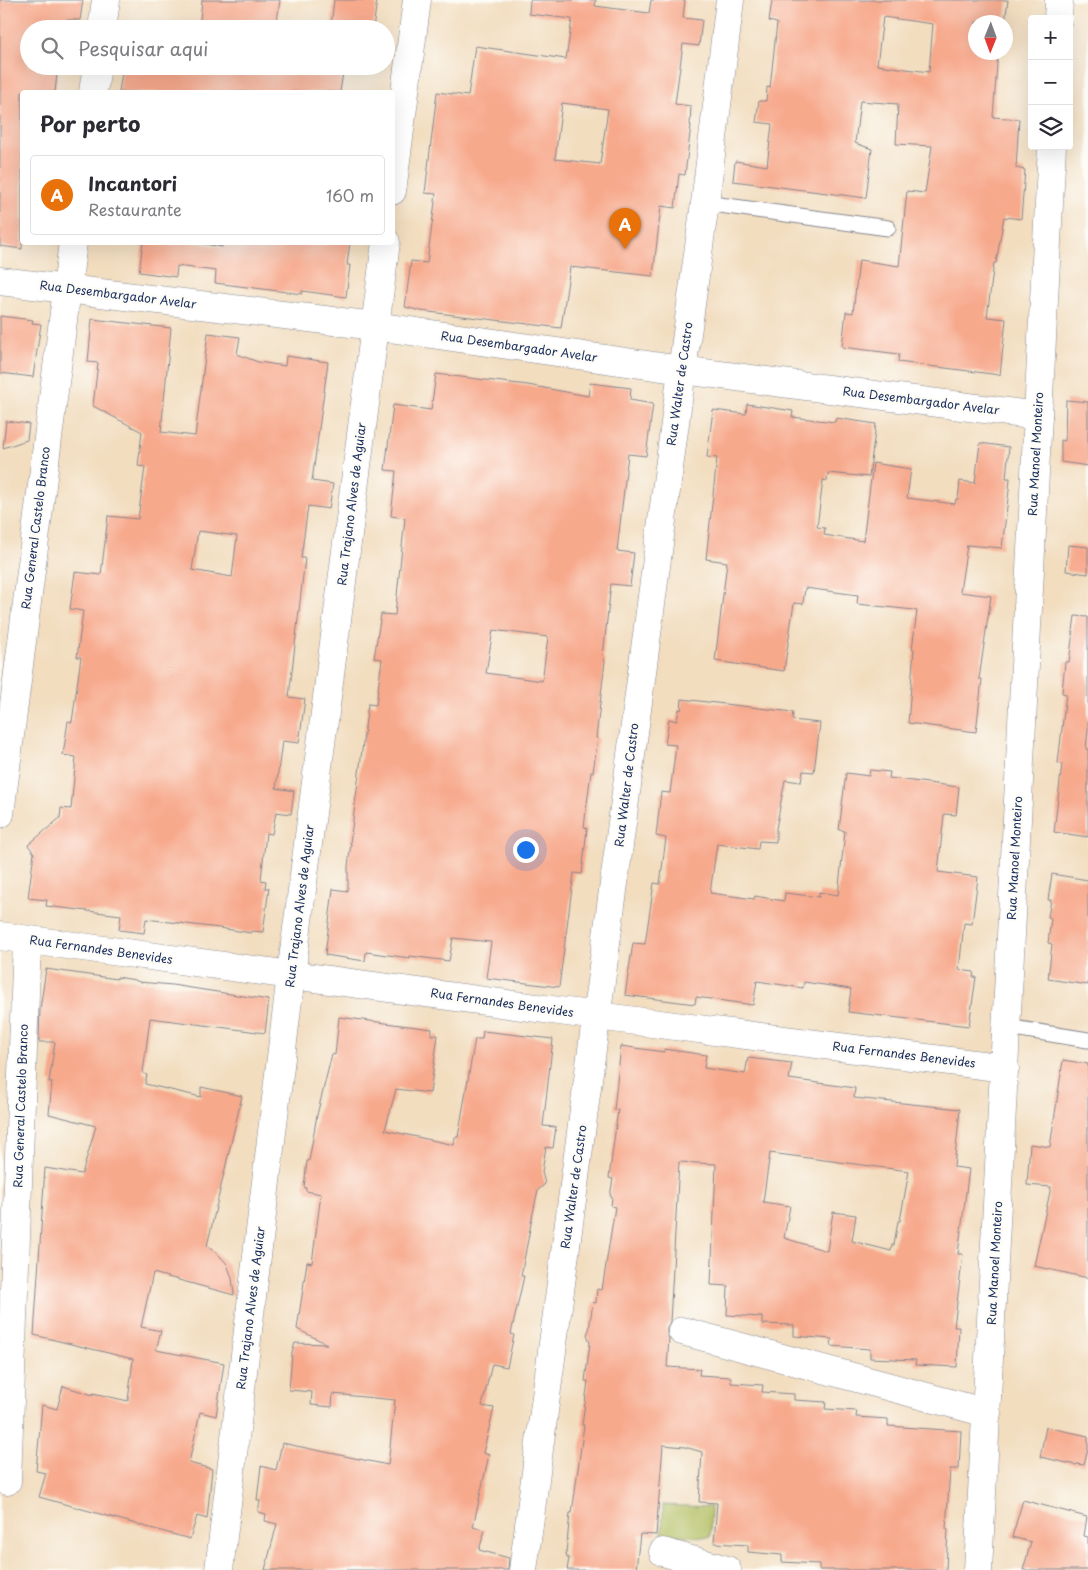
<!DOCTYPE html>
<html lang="pt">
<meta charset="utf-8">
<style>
:root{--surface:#fff;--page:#f2f2f3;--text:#2b2b33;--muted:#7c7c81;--line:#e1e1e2;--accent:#db2777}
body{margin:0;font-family:"Playpen Sans",sans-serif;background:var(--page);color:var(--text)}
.controls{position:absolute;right:15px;top:15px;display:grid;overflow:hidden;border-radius:5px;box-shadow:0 5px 20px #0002}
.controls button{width:45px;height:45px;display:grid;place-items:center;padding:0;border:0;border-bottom:1px solid var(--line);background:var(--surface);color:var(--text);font:25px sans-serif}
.compass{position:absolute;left:968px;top:15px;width:45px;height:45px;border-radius:50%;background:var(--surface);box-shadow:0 5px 20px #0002;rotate:181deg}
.you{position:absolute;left:525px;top:849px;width:18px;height:18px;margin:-12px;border:4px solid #fff;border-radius:50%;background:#1a73e8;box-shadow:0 0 0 8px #1a73e833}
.badge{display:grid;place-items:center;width:32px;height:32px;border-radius:50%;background:var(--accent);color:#fff;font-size:16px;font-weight:700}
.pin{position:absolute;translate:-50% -41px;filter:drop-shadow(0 1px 2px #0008)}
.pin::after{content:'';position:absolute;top:26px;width:18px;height:15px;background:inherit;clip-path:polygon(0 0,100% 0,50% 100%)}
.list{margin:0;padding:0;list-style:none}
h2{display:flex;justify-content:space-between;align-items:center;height:65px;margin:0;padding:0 20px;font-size:21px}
h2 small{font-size:16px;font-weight:400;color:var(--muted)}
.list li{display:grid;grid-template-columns:32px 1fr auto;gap:15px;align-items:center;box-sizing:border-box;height:80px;margin:0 10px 10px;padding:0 10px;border:1px solid var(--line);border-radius:5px}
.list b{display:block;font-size:19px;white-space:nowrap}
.list p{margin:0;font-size:16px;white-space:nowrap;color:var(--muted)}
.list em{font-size:16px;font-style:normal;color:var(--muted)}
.icon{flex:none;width:28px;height:28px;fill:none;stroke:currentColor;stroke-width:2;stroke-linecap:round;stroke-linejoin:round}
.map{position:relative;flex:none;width:1088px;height:1570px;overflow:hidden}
.search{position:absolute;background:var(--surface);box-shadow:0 5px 20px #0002;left:20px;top:20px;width:375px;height:55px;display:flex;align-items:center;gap:12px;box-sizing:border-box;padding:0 18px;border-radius:28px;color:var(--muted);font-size:19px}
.panel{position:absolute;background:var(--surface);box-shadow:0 5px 20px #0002;left:20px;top:90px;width:375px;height:155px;border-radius:5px}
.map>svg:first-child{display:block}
.garden{fill:#b1bd5f;stroke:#66765e}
.building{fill:#f7a98c;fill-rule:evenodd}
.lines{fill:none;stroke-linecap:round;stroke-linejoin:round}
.lane-casing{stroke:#86868e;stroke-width:17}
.street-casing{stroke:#86868e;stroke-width:29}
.secondary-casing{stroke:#86868e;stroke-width:29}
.lane{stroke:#fff;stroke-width:15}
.street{stroke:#fff;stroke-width:28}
.secondary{stroke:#fff;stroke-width:28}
.labels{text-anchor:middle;stroke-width:5;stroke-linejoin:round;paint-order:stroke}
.street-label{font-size:12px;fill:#1b2f5e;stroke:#fdfcf7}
</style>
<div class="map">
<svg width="1088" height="1570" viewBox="0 0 1088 1570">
<rect width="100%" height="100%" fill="#fdfcf7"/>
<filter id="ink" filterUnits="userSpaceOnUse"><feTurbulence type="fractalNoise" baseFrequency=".02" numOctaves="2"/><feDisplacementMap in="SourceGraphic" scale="10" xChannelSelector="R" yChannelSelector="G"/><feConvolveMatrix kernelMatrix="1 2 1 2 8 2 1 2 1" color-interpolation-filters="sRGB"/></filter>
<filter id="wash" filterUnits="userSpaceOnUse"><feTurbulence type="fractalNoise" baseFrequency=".0096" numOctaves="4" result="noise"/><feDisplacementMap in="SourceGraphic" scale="20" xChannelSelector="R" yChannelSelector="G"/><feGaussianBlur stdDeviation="1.12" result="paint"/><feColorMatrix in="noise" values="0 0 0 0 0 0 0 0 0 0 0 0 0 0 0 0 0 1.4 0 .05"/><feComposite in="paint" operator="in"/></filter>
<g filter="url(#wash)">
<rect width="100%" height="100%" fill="#f2ddbf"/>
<!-- garden -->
<path class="garden" d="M663 1505 711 1507 710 1537 662 1535Z"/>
<g id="blocks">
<!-- building -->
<path class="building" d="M0 0H83L80 20H66L65 29H29V66H58L55 92H22V249L0 246Z
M202 0H280L276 29H199Z
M334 0H377L373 29H348L331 26Z
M530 0H596L595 6 649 13 651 0H685L683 18 702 20 699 46 683 44 675 104 691 106 690 125H691L685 175 679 174 675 208 661 206 653 276 570 267 561 328 421 311 405 307 411 261 427 263 436 194 425 193 437 92 468 96 475 46 566 59 572 19 529 14ZM562 103 608 109 600 164 555 159Z
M772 0H1008L1005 22H976V52H998L993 117 1019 119 1016 168 1025 170 1021 219 1004 217 996 263H994L987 317 1006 319 1000 375 898 362 899 354 842 347 846 312 853 313 859 260 899 266 907 191 925 193 932 146 896 144 898 104 860 101 855 143 872 149 866 198 733 181 735 161 767 166 772 124 756 122 759 101H766L767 87 770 88 777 23 769 21ZM883 17 933 24 929 72 877 65Z
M123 66H344L340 92H119Z
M143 242H193L222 247 223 242H350L347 265H350L346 297 302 291V294L215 283 216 271 177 266 176 277 139 272Z
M0 316 33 320 32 323 41 324 33 377 0 373Z
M92 319 171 328 161 432 195 436 208 333 240 337 237 354 258 362 285 366 286 356 328 362 312 481 333 484 329 509 308 506 301 558H305L289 697 305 699 299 743 282 741 276 788 294 791 291 814 276 812 272 834 266 833 261 880 266 881 265 888H269L263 932 251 931V933L219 928 146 919 144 933 119 930 121 915 46 906 47 900 28 898 34 853 28 845 60 818 61 808 71 809 76 757 63 755 68 721 72 722 81 657H77L83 611 70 609 75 572 101 575 108 516 138 519 145 467 138 466 142 432 93 406 98 363 88 362ZM198 531 237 536 232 577 192 570Z
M436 374 528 385 588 396 590 383 631 388 630 400 653 404 646 456 628 454 617 551 634 553 630 586 611 584 603 656 605 661 596 738H598L593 772H591L584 827 587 828 582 874 574 873 559 987 486 978 491 942 453 938 449 961 410 956V958L366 952 365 961 325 955 333 889 348 891V866L351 843H350L368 704 376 705 382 659 374 658 381 614 395 615 405 518 391 516 396 471 385 470 393 405 431 410ZM493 630 548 637 542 681 486 673Z
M1066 400 1088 402V466L1061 462V440L1065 441Z
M747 404 793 411 792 417 835 422 836 418 876 424 869 477 828 473 827 481 823 480 817 527 825 528 824 535 863 541 873 463 911 469 907 498 955 504 956 499H958L960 481 975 483 980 443 1009 447 1006 478H1010L1009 490 1002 548 967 545 960 592 991 596 979 679H982L976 732 908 723 914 649H912L917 611 914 610 857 604 858 595 805 588 803 604 794 603 784 671 715 661 727 562 706 559 717 458 707 457 713 410 746 414Z
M6 421 29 424 27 440 3 448Z
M1068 545 1088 547V574L1066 571Z
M1075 616 1088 617V730L1086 749H1088V837L1054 832 1062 764 1058 763 1066 694 1062 693 1065 662H1069Z
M682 699 793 712 792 720 820 723 814 772 803 771 801 782 785 780 776 829V842L759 841 758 849 717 844 710 893 754 899 755 896 784 901 785 893 819 897V892L838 895 845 831 839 830 846 773 869 776 870 770 890 772 889 778 959 787 956 815 944 814 938 872 978 877 972 924 964 923 959 970 974 972 973 977H976L969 1026 848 1012 851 989 804 982 803 988 757 981 753 1005 696 997 695 1004 625 995 633 943 645 944 654 883 660 884 666 838 656 836 661 792 670 793 676 745 665 744 669 719 677 721 679 709 681 710Z
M1052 874 1088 880V985L1048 979 1052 944 1048 943 1051 918 1048 917 1051 900H1048Z
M46 969 117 979V977L135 980 139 982 172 985 269 1000 265 1033 150 1018 143 1073 147 1075 145 1084 201 1097V1087L242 1096 207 1246 219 1255 227 1264 232 1278 234 1295 153 1273 141 1327 161 1331 156 1350 224 1363 216 1416 200 1412 189 1463 212 1469 207 1519 197 1516 190 1539 39 1497 46 1473 36 1471 42 1405 57 1409 63 1386 93 1395V1393L128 1401 133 1359 34 1335 45 1168 82 1174 96 1126 49 1114 52 1082H49L55 1042H39L40 1009Z
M339 1017 432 1029 431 1035H438L430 1093 396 1089 385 1130 454 1145 455 1137H458L475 1039H482L483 1031 553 1039 543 1126 556 1127 553 1148 546 1147 542 1172 545 1184 538 1190 533 1213 521 1276H524L511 1334 514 1335 507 1367 492 1364 482 1406 494 1408 483 1453 489 1455 473 1527 485 1530 479 1550 509 1558 508 1570H265L277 1524 265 1521 266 1514 258 1512 260 1501 257 1500 261 1466 276 1470 282 1443 388 1465 395 1400 333 1394 332 1407 311 1405 312 1392 289 1390 292 1353 295 1343 327 1344 297 1329 307 1262 312 1263 321 1194 306 1191V1188L304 1187 307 1161H309L317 1115 332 1054 335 1055Z
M621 1046 664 1052V1049L706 1055 704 1068 745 1074 748 1058 792 1063 789 1079 855 1088 854 1098 960 1109 954 1167 969 1169 958 1254H963L954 1327H959L957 1367 915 1365 916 1360 870 1358V1349L831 1346 832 1339 794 1336V1325L762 1324V1317L727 1315 728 1286 711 1285 716 1164 679 1162 670 1322 667 1327V1335L669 1338 667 1367 700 1369 699 1375 731 1377V1383L763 1385 762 1392 794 1394V1400L826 1402 825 1409 857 1411 856 1417 888 1419V1426L961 1431 959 1469H950L946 1529H948L946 1570H819V1564L782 1562V1555L748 1552V1545L714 1543 717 1503 699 1502 702 1452 685 1447 663 1445 656 1535 640 1534 636 1570H567L569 1558H567L566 1553 570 1513H572L584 1425H582L588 1381H585L590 1343 587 1334 589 1330 593 1302 596 1303 597 1289 602 1290 615 1207 611 1206 612 1197 610 1196 613 1179 609 1178 618 1110H614ZM770 1153 909 1171 900 1221H898L894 1245H892L891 1251 852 1241 856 1215 833 1212 827 1251 784 1238 790 1206 763 1202Z
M1063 1060 1088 1064V1278L1034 1266 1051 1187 1027 1185 1030 1144 1050 1147Z
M1046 1427 1088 1436V1449L1084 1465 1077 1464 1076 1465 1040 1457Z
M1023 1500 1087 1517 1084 1536 1088 1537V1570H1023L1031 1542 1012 1537Z"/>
</g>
</g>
<g filter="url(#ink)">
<use href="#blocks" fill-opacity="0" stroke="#86868e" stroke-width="1"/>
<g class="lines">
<defs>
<path id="lane" d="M705 203 888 228
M1007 1027 1088 1040"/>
<path id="street" d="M102 29 106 0
M93 92 97 66
M392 191 417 0
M0 281 375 326 682 370 1038 416
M0 814 73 242
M0 936 597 1016 1005 1068
M682 1331 987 1413
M7 1481 27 940
M663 1552 727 1570
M219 1570 291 975 386 242
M523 1570 682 370 705 203 730 0"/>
<path id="secondary" d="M1058 19 1059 0
M978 1570 1052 146"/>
</defs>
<!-- lane casing -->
<use href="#lane" class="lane-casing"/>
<!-- street casing -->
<use href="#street" class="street-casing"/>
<!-- secondary casing -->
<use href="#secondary" class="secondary-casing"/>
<!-- lane -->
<use href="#lane" class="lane"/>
<!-- street -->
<use href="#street" class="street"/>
<!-- secondary -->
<use href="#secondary" class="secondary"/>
</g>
</g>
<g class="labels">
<!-- street labels -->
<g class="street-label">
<text transform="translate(118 295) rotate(7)" y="4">Rua Desembargador Avelar</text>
<text transform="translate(519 347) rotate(8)" y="4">Rua Desembargador Avelar</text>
<text transform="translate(680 384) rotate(-82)" y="4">Rua Walter de Castro</text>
<text transform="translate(921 401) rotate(7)" y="4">Rua Desembargador Avelar</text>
<text transform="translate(1036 454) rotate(-87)" y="4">Rua Manoel Monteiro</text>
<text transform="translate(352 504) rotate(-83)" y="4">Rua Trajano Alves de Aguiar</text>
<text transform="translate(36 528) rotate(-83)" y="4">Rua General Castelo Branco</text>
<text transform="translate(627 785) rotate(-83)" y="4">Rua Walter de Castro</text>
<text transform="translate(1015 858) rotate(-87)" y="4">Rua Manoel Monteiro</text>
<text transform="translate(300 906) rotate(-83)" y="4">Rua Trajano Alves de Aguiar</text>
<text transform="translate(101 950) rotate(8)" y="4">Rua Fernandes Benevides</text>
<text transform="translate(502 1003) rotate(8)" y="4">Rua Fernandes Benevides</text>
<text transform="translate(904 1055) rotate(7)" y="4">Rua Fernandes Benevides</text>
<text transform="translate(21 1106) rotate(-88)" y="4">Rua General Castelo Branco</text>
<text transform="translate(574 1187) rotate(-82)" y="4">Rua Walter de Castro</text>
<text transform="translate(995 1263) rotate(-87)" y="4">Rua Manoel Monteiro</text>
<text transform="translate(251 1308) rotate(-83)" y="4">Rua Trajano Alves de Aguiar</text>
</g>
</g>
</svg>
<div class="controls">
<button>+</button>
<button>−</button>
<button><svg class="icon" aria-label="layers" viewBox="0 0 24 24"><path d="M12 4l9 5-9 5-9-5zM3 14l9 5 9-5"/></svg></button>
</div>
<svg class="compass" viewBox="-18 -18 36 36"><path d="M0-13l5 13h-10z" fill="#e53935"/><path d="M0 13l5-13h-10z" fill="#7c7c81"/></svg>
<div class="you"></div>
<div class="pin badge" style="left:625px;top:249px;background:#e8710a">A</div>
<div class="search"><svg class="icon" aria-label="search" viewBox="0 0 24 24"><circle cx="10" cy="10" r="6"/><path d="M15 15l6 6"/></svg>Pesquisar aqui</div>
<section class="panel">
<h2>Por perto<small></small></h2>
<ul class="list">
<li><span class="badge" style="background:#e8710a">A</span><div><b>Incantori</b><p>Restaurante</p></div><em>160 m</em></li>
</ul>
</section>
</div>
